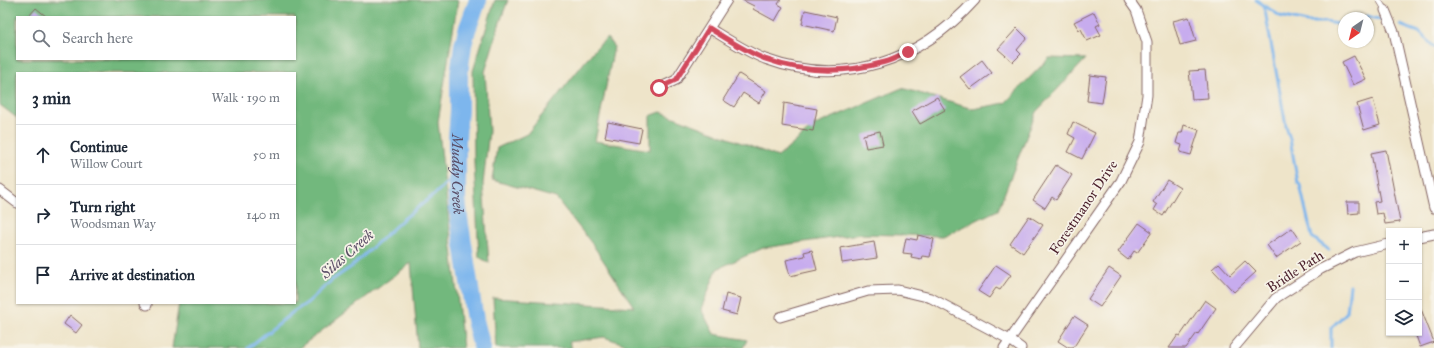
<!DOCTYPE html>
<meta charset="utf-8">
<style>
:root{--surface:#fff;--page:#f6f6f7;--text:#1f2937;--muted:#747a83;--line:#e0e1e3}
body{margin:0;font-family:"IM FELL Great Primer",serif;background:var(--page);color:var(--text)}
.controls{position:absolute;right:12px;bottom:12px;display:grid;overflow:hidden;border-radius:0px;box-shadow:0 1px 3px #0004}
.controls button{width:36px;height:36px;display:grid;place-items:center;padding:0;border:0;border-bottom:1px solid var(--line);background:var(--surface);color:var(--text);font:20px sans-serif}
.compass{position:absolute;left:1338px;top:12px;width:36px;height:36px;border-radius:50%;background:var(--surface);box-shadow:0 1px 3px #0004;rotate:215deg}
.stop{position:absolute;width:12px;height:12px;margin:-9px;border:3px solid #d1495b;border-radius:50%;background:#fff}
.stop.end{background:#d1495b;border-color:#fff;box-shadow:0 1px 4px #0008}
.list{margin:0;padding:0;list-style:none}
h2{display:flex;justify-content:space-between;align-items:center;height:52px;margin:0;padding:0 16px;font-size:17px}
h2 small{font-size:13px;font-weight:400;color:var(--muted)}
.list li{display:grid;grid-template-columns:26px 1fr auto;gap:12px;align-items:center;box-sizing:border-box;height:60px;padding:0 16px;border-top:1px solid var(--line)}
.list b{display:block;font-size:15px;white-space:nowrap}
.list p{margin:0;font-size:13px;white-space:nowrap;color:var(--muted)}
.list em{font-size:13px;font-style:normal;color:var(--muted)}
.icon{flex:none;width:22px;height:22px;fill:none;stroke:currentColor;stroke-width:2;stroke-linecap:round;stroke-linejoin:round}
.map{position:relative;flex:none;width:1434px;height:348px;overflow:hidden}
.search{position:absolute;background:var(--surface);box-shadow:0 1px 3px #0004;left:16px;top:16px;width:280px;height:44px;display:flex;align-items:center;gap:10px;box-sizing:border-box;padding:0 14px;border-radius:0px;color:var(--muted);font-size:15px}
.panel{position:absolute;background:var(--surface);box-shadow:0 1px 3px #0004;left:16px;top:72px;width:280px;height:232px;border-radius:0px}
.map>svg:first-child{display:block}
.forest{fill:#72b87d;stroke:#5e6c54;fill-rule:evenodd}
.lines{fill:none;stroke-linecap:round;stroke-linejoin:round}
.stream{stroke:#7db6ed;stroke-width:3}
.river{stroke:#7db6ed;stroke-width:18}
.building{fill:#c7acee}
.lane-casing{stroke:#836462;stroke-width:6}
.street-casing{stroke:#836462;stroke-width:11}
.lane{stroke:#fff;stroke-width:4.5}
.street{stroke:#fff;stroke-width:9}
.route{stroke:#d1495b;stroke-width:5}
.labels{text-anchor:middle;stroke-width:3.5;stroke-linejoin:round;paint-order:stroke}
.street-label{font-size:14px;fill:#4a1f2b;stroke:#f7f3e8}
.water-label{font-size:15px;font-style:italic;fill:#594c65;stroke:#f7f3e8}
</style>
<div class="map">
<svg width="1434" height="348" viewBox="0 0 1434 348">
<rect width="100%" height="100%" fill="#f7f3e8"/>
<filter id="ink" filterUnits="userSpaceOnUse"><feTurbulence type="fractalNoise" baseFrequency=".025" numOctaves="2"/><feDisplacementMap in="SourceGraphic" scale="8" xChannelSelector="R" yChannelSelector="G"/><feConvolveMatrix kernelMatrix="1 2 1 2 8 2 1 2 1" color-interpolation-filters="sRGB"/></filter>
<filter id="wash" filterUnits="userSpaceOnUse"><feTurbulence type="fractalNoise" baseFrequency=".012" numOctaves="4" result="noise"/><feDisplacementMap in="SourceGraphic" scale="16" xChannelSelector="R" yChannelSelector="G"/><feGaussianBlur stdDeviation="0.9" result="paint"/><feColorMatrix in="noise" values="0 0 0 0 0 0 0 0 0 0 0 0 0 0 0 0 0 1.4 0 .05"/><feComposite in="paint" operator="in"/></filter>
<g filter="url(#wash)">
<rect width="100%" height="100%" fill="#eee4c9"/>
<!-- forest -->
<path class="forest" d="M0 0H458L438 122 463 348H418L411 263 299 348H172L179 303H295V73H17V118L0 105ZM17 17H295V59H17Z
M495 0H508L499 25 485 72 489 131 483 184 489 263 479 257 474 163 473 71Z
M607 38 614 47 595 141 650 150V116L661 112 778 157 815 125 902 88 973 109 1005 103 1049 58 1086 59 1036 112 998 210 943 236 859 234 763 248 717 269 701 309 714 334 747 340 743 348H636L604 337 569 342 572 348H496L493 298 634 307 593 245 556 198 492 180 497 148 527 134 595 49Z"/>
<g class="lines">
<!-- stream -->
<path class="stream" d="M1256 0 1280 16 1307 22H1325L1344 25
M1264 5 1286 126 1290 139 1298 183 1300 185 1312 237 1329 250
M1363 18 1368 16 1381 20
M1400 25 1419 32 1434 47
M248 348 293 312 307 303 332 280 351 267 402 220 435 194 458 172
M1331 348V328L1347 312 1350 285"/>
<!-- river -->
<path class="river" id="s1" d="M478 0 467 30 463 45 459 74V110L457 139V198L459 218 475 320 482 348"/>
</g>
<g id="blocks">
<!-- building -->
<path class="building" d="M742 0H781L778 4 783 7 775 21 753 9 754 6Z
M36 8 47 17H28Z
M805 10 837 17 834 31 802 24Z
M1094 12 1100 24 1096 26 1101 35 1087 41 1081 29 1079 30 1074 22Z
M1189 17 1196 41 1180 45 1173 21Z
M1017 28 1027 38 1017 50 1021 54 1013 62 998 49Z
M1354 56 1366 79 1353 85 1342 62Z
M982 60 992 73 970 89 960 77Z
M1205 70 1208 98 1192 99 1189 71Z
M739 74 766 91 759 103 743 93 734 107 723 100Z
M1090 75 1106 77 1102 103 1087 101Z
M937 97 945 110 920 124 912 111Z
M1373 99 1380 125 1364 130 1357 104Z
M784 103 817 109 813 131 782 126Z
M608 122 642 129 639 143 605 137Z
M1073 122 1095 133 1082 159 1068 152 1075 138 1068 134Z
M1184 125 1199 130 1191 155 1180 152 1182 145 1176 143 1179 133H1182Z
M880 131 883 145 866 148 863 135Z
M1386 150 1400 222 1385 224 1383 213 1376 214 1374 202 1380 201 1371 153Z
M1056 165 1072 175 1056 200 1052 197 1045 208 1033 200Z
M1167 180 1180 188 1163 216 1154 210 1157 205 1153 202Z
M1347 202H1359V213L1348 214Z
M1029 216 1043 225 1023 253 1010 244Z
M1139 223 1152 232 1137 253 1134 251 1128 260 1118 252Z
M1292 228 1301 241 1276 258 1267 245Z
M918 235 934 239 930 257 922 256 921 259 911 257 912 254 903 253 906 238 917 240Z
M874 242 877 258 842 263 840 248Z
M812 250 817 270 790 276 786 260 805 256 804 252Z
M1245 261 1256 272 1234 292 1212 269 1219 263 1230 275Z
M996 265 1011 275 1000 290 996 288 989 298 978 291Z
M1109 268 1121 276 1100 307 1088 299Z
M726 294 741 298 737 315 722 311Z
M1205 300 1216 308 1198 334 1197 333 1186 348H1169L1178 335 1180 336Z
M1419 304 1434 342 1420 347 1415 333H1419Z
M70 315 82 325 76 333 64 324Z
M1074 316 1088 325 1073 348H1069L1058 341Z"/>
</g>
</g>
<g filter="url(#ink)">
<use href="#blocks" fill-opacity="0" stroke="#836462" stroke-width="1"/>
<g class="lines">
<defs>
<path id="lane" d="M1379 0 1385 10"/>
<path id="street" d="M1385 10 1394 32 1434 208
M709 28C727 39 745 51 765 59 844 88 920 61 975 0
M659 88 676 80 727 0
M0 190 17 203
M1419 237 1434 234
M145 303 147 305
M780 317 868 291 898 290 931 298 1010 340 1021 348
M1004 348 1121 181 1140 142 1147 95V42L1136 10 1129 0
M1234 348 1276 298 1321 269 1355 252 1389 244"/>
</defs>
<!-- lane casing -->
<use href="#lane" class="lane-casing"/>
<!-- street casing -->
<use href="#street" class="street-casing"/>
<!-- lane -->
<use href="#lane" class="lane"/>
<!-- street -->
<use href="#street" class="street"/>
</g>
</g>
<g class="lines" filter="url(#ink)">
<!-- route -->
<path class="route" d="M659 88 676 80 709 28C727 39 745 51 765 59 804 73 846 73 885 62 893 60 900 56 908 52"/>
</g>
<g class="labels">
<!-- street labels -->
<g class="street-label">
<text transform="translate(1083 207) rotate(-56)" y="5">Forestmanor Drive</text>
<text transform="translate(1295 271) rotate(-33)" y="5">Bridle Path</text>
</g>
<!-- water labels -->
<g class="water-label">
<text dy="5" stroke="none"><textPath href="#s1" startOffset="177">Muddy Creek</textPath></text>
<text transform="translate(347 254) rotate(-41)" y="5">Silas Creek</text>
</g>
</g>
</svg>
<div class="controls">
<button>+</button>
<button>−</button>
<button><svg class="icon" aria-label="layers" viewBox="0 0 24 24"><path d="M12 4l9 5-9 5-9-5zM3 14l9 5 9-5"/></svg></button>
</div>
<svg class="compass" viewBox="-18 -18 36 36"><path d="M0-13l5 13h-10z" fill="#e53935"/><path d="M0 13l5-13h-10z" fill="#747a83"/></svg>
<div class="stop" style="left:659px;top:88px"></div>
<div class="stop end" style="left:908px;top:52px"></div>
<div class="search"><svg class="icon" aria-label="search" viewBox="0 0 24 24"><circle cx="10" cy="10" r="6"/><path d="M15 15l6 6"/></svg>Search here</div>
<section class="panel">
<h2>3 min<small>Walk · 190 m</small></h2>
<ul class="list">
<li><svg class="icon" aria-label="ahead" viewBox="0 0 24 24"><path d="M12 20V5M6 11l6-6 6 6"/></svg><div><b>Continue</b><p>Willow Court</p></div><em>50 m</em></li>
<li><svg class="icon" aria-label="right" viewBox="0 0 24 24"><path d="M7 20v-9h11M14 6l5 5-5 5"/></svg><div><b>Turn right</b><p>Woodsman Way</p></div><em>140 m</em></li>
<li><svg class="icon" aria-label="arrive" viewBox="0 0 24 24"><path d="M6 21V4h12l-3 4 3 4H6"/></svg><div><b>Arrive at destination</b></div></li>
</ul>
</section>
</div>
